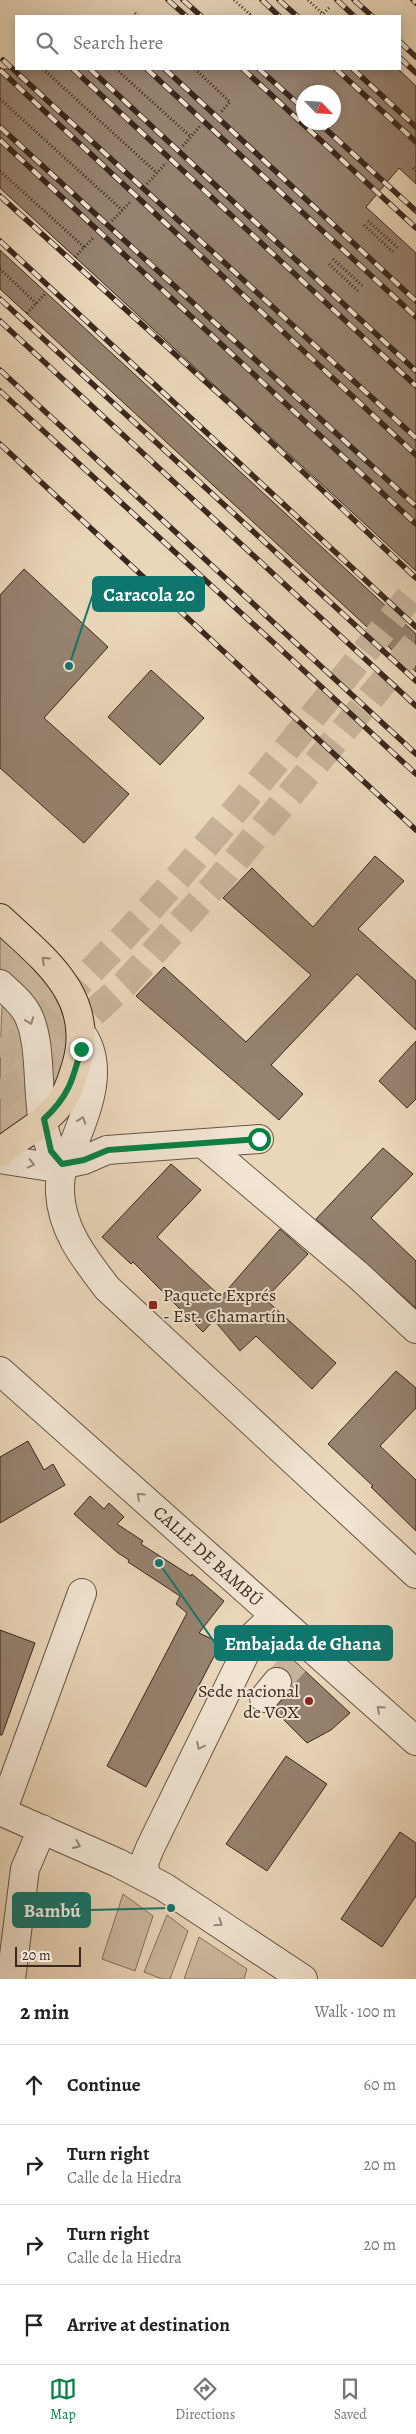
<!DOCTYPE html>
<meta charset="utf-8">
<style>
:root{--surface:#fff;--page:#f2f2f2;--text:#222;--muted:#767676;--line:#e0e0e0;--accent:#0b8043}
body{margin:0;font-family:Alegreya,serif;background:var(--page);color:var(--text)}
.compass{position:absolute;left:296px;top:85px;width:45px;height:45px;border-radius:50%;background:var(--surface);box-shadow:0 2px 12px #0003;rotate:115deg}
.scale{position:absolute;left:15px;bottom:12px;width:66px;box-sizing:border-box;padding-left:5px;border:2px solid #3a281e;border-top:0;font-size:14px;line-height:18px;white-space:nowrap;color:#3a281e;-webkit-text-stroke:4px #f1e4d2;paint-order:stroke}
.stop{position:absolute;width:15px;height:15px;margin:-11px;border:4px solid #0b8043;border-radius:50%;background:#fff}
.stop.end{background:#0b8043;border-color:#fff;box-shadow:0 1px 5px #0008}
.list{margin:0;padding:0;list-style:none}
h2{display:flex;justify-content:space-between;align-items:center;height:65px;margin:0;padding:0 20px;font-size:21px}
h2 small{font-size:16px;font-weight:400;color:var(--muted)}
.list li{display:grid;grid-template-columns:32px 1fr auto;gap:15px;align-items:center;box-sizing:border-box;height:80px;padding:0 20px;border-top:1px solid var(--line)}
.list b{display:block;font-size:19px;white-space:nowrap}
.list p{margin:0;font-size:16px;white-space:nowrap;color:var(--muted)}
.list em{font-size:16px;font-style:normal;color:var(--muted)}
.icon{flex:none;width:28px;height:28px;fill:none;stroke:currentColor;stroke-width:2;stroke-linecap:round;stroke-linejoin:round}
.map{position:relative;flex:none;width:416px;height:1979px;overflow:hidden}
.search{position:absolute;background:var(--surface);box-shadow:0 2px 12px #0003;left:15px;right:15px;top:15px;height:55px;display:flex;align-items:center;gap:12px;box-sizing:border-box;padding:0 18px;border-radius:0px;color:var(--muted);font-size:19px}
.sheet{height:385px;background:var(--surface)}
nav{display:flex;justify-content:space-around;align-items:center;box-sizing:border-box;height:70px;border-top:1px solid var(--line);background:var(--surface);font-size:14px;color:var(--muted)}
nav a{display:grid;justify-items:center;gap:2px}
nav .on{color:var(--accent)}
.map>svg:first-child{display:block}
.green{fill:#ccb89f;stroke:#83705e}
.building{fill:#96826f;stroke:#3a281e;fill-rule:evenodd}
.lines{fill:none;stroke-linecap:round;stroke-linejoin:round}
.minor-tunnel{stroke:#c7b39a;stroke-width:28;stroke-dasharray:28 14;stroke-linecap:butt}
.major-tunnel{stroke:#c7b39a;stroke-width:28;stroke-dasharray:28 14;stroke-linecap:butt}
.minor-casing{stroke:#665445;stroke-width:30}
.major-casing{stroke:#3a281e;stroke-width:30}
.path{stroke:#3a281e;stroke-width:3;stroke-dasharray:1 2.5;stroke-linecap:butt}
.minor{stroke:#f1e4d2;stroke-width:28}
.major{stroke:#ead6b9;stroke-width:28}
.rail-casing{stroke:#3a281e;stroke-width:5.5}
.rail{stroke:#f1e4d2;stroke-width:4;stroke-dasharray:11;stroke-linecap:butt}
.oneway{stroke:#927f6c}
.oneway2{stroke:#968678}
.route{stroke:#0b8043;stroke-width:6}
.poi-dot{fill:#8f2418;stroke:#f1e4d2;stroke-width:2}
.labels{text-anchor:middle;stroke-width:4;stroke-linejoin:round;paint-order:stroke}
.poi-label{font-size:18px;fill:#3a281e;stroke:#f1e4d2;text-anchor:start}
.street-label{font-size:18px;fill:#3a281e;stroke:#f1e4d2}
.leader{fill:none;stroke:#0f766e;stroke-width:2}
.callout-dot{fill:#0f766e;stroke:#f1e4d2;stroke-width:2}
.callout{fill:#0f766e;stroke:#0f766e;stroke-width:2}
.callout-label{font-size:19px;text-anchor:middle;font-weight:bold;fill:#fff}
</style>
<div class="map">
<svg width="416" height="1979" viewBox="0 0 416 1979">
<rect width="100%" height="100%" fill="#ead6b9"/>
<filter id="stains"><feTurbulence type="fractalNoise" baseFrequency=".004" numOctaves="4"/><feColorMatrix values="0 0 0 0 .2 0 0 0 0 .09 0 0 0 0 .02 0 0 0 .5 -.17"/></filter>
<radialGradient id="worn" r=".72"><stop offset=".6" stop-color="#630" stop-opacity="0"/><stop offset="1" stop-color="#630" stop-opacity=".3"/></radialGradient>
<!-- green -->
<path class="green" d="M0 930C37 965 78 998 66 1055 64 1066 60 1078 56 1088H49C54 1023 46 1012 0 969Z
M3 1001 22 1023 33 1080 28 1118 0 1136C0 1116 0 1011 3 1001Z
M123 1894 153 1916 135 1971 102 1959Z
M167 1915 188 1931 170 1979H162L144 1972Z
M199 1937 247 1969 244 1979H184Z"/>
<!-- building -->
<path class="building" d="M0 69H398L416 86V184L399 168 366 207 416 253V571L0 188ZM304 92H334V122H304Z
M0 250 416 634V672L0 289Z
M24 569 108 647 44 718 129 794 84 843 0 768V595Z
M151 670 204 718 160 765 108 717Z
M375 856 404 881 358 929 416 981V1030L357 974 271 1065 303 1094 279 1120 136 996 164 967 246 1042 311 975 223 898 252 868 313 927Z
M416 1041V1099L407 1108 379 1081Z
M383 1148 413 1174 371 1218 416 1261V1308L316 1219Z
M171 1164 201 1190 157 1237 221 1297 280 1229 308 1254 265 1299 336 1363 312 1389 256 1336 240 1351 214 1320 203 1332 133 1262 131 1264 102 1237Z
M396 1371 416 1388V1408L380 1446 416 1480V1531L371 1487 373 1486 328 1444Z
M28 1441 44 1470 53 1464 65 1485 0 1523V1457Z
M90 1496 104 1509 109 1503 124 1517 117 1524 143 1541 141 1544 191 1576 192 1574 224 1601 199 1633 221 1643 146 1787 107 1766 187 1613 176 1604 180 1596 128 1562 129 1560 118 1553 74 1514Z
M0 1630 35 1643 2 1735H0Z
M287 1654 350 1713 331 1730 307 1743 274 1710 292 1685V1677L287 1670 275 1667Z
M286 1756 327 1784 267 1871 226 1844Z
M400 1832 416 1843V1896L382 1947 341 1919Z"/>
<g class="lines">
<!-- minor-tunnel -->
<path class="minor-tunnel" d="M277 1682 295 1662"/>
<!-- major-tunnel -->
<path class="major-tunnel" d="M0 1057C157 920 284 750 416 589
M0 1098 125 984 215 885 416 643"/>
<defs>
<path id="minor" d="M0 984C10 993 22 1003 28 1015 48 1056 28 1132 62 1164
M81 1033C105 1065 88 1109 74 1143 66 1162 59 1169 60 1193 62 1231 85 1259 107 1288L416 1574
M205 1145 359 1276 416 1329
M0 1159 50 1167 84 1160 107 1150 259 1139
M0 1371 416 1741
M264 1698 277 1682
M0 1811 118 1863 164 1887 303 1979
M2 1812 82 1593
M146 1877 144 1863 150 1848 254 1635 268 1622 278 1619
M11 1979 25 1869 42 1829"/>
<path id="major" d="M0 918C44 959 97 997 76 1066 72 1079 68 1093 60 1104 45 1123 19 1137 0 1152"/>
</defs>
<!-- minor casing -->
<use href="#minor" class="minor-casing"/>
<!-- major casing -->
<use href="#major" class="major-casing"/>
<!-- path -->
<path class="path" d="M234 0 252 16
M308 0 323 14
M135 13 138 16
M321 16 330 7
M43 69 157 173
M116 69 191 137
M195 69 230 102 221 112
M0 99 122 210
M183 146 200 126
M413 168 416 171
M0 171 84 247
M147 184 166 163
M112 221 131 201
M368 221 398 248
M364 225 394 253
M75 257 94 237
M333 259 364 287
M329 264 359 292
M0 269 37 304
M27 313 46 293"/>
<!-- minor -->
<use href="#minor" class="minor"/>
<!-- major -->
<use href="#major" class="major"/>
<defs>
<path id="rail" d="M168 0 186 16
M183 0 201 16
M262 0 279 16
M279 0 297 16
M337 0 354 16
M354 0 372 16
M413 0 416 3
M400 42 416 57
M400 58 416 73
M3 60 416 438
M73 69 416 386
M90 69 416 371
M147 69 416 317
M165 69 416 301
M243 69 416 228
M259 69 304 109
M336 69 416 142
M353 69 416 127
M0 70 416 455
M318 122 416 211
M0 127 416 506
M0 140 416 524
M0 196 239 412 416 578
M0 241 416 627
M0 299 416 681
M0 321 416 706
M0 370 416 754
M0 391 416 774
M0 444 416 830"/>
</defs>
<!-- rail casing -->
<use href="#rail" class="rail-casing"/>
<!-- rail -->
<use href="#rail" class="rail"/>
</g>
<!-- one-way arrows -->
<defs><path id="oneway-chevron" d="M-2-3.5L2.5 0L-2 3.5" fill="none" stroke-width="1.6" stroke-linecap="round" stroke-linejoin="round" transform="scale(1.25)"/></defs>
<use class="oneway" href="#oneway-chevron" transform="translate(45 960) rotate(-137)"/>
<g class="oneway2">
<use href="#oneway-chevron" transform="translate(30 1021) rotate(70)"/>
<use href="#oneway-chevron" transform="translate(82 1120) rotate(-71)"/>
<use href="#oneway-chevron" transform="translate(31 1164) rotate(13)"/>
<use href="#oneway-chevron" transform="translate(140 1496) rotate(-138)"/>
<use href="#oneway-chevron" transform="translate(380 1709) rotate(-138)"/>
<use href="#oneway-chevron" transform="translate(200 1746) rotate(116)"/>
<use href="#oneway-chevron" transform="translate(77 1845) rotate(24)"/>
<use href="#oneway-chevron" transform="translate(219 1923) rotate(33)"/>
</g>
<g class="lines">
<!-- route -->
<path class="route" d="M81 1049C73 1080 68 1097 44 1119L51 1151 62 1164 84 1160 108 1150 259 1139"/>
</g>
<!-- markers -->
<g class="poi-dot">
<rect x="148" y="1300" width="10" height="10" rx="2.5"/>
<circle cx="309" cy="1701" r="5"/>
</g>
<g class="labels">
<!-- poi labels -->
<g class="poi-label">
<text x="163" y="1301">Paquete Exprés<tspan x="163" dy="21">- Est. Chamartín</tspan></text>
<text x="299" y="1697" text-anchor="end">Sede nacional<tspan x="299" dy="21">de VOX</tspan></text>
</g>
<!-- street labels -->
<g class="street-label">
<text transform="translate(208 1556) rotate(42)" y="6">CALLE DE BAMBÚ</text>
</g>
</g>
<!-- callouts -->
<path class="leader" d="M69 666L93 594M159 1563L215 1643M171 1908L90 1910"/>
<g class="callout-dot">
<circle cx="69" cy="666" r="5"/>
<circle cx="159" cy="1563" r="5"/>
<circle cx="171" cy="1908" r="5"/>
</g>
<g class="callout">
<rect x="93" y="577" width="111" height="34" rx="5"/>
<rect x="215" y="1626" width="177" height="34" rx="5"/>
<rect x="13" y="1893" width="77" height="34" rx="5"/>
</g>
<g class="callout-label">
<text x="149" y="601">Caracola 20</text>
<text x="303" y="1650">Embajada de Ghana</text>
<text x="52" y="1917">Bambú</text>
</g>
<rect width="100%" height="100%" filter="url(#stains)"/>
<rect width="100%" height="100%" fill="url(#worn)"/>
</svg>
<svg class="compass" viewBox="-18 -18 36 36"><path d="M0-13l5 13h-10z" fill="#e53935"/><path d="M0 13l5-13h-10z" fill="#767676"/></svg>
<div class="scale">20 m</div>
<div class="stop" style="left:259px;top:1139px"></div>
<div class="stop end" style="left:81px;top:1049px"></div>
<div class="search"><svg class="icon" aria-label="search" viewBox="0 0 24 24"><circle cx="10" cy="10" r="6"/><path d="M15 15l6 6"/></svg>Search here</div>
</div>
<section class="sheet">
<h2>2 min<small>Walk · 100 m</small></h2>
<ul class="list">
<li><svg class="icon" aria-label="ahead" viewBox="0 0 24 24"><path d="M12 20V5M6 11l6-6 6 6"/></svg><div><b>Continue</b></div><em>60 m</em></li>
<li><svg class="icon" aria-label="right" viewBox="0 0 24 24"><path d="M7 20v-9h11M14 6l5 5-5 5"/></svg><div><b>Turn right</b><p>Calle de la Hiedra</p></div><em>20 m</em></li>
<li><svg class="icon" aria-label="right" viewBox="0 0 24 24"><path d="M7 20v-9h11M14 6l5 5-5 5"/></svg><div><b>Turn right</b><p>Calle de la Hiedra</p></div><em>20 m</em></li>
<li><svg class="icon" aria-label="arrive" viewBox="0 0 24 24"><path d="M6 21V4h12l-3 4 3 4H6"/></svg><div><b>Arrive at destination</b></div></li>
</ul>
</section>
<nav>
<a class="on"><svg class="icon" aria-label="map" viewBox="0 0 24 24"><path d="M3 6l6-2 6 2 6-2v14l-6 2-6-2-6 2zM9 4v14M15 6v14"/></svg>Map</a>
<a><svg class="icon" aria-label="directions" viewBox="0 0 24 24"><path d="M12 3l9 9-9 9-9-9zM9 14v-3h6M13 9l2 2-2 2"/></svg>Directions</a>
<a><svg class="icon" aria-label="saved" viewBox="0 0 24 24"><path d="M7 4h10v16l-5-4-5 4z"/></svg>Saved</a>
</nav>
